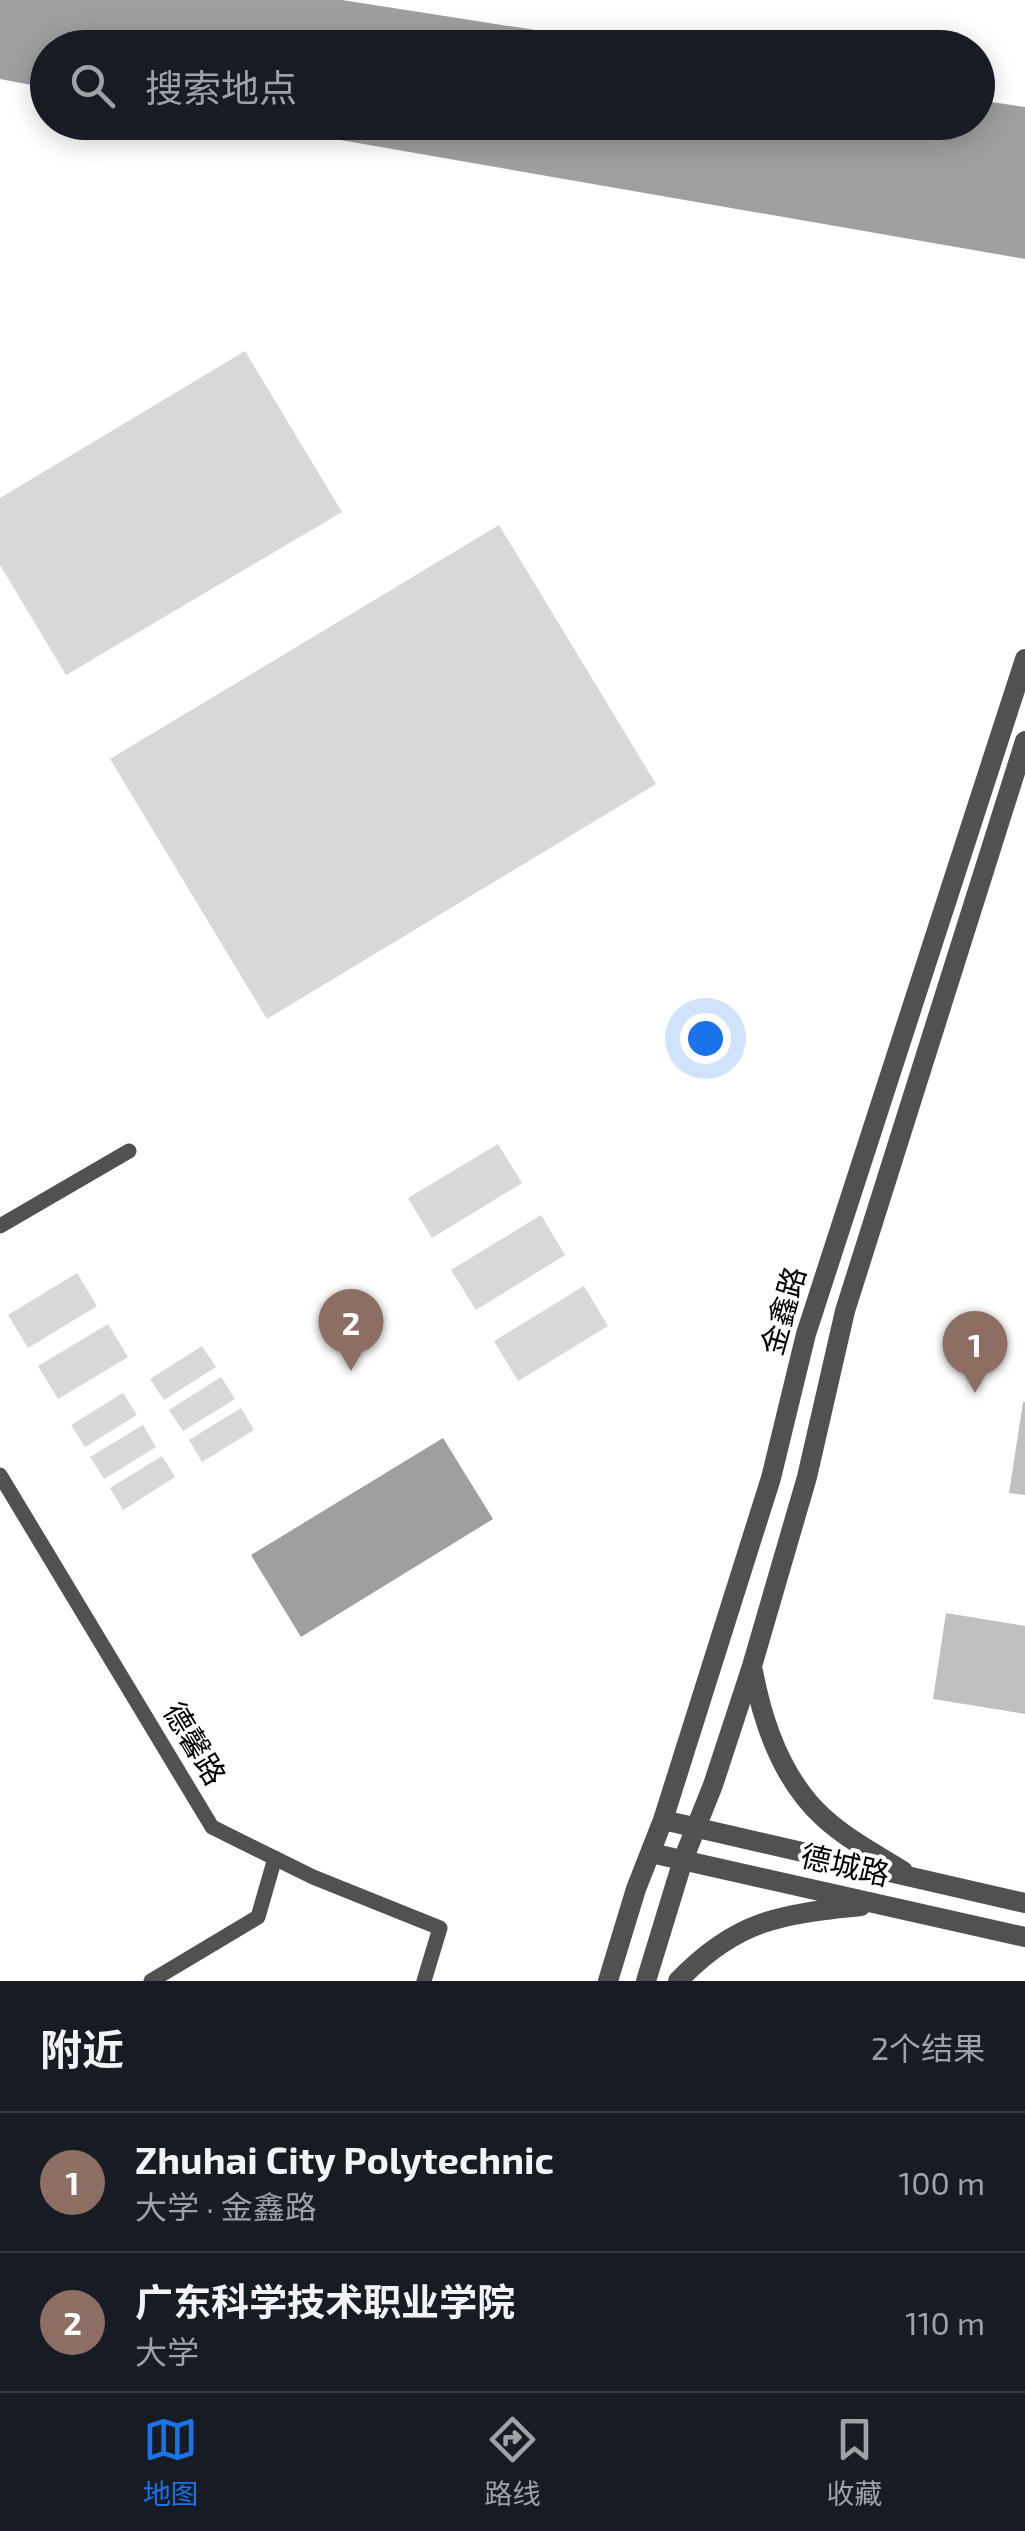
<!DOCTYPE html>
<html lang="zh">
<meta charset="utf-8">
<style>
:root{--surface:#171b24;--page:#242831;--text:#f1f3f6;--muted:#9ea1a6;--line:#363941;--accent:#1a73e8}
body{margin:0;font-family:"Exo 2","Noto Sans SC",sans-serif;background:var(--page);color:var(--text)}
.you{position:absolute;left:705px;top:1038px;width:35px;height:35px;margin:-25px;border:8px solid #fff;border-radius:50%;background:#1a73e8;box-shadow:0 0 0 15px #1a73e833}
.badge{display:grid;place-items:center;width:65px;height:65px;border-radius:50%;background:var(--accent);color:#fff;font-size:32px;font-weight:700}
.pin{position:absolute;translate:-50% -82px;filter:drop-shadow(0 2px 5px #0008)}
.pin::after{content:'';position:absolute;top:52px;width:35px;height:30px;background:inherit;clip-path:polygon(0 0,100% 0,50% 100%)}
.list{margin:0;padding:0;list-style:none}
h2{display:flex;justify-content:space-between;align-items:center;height:130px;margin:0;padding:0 40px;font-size:42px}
h2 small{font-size:32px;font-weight:400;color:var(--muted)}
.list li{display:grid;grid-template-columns:65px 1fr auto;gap:30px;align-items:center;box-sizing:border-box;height:140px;padding:0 40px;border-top:2px solid var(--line)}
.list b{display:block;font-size:38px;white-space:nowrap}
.list p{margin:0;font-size:32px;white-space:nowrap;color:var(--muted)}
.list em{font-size:32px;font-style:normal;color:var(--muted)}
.icon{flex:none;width:55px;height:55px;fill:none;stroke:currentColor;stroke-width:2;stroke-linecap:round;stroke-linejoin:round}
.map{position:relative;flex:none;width:1025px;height:1981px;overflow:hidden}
.search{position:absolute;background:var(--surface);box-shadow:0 5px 25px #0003;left:30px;right:30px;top:30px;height:110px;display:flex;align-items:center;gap:25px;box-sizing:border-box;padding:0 35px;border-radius:55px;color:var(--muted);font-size:38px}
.sheet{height:410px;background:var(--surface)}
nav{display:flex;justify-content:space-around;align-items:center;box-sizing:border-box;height:140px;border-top:2px solid var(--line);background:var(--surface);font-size:28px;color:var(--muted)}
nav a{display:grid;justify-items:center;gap:5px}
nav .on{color:var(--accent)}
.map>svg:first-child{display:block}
.green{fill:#d8d8d8}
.water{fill:#9f9f9f}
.building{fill:#c0c0c0}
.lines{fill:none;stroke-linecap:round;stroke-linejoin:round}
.service{stroke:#515151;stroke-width:15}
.tertiary{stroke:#515151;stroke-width:20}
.labels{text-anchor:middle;stroke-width:8;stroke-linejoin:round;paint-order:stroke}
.street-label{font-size:30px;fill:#000;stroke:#fff}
</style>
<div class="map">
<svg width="1025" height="1981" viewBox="0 0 1025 1981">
<rect width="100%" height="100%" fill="#fff"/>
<!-- green -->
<path class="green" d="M245 351 342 512 66 675 0 565V498Z
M499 525 656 784 267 1019 110 759Z
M498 1144 522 1183 432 1238 408 1198Z
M541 1215 565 1255 476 1310 451 1270Z
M77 1273 97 1306 28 1348 8 1315Z
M584 1286 608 1326 518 1381 494 1341Z
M108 1324 128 1357 58 1399 38 1366Z
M202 1346 216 1367 164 1400 150 1379Z
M221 1377 235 1399 183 1431 169 1410Z
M123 1393 137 1415 85 1447 71 1425Z
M241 1408 254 1430 202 1462 189 1440Z
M143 1425 156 1447 104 1479 90 1457Z
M162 1456 175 1477 123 1510 110 1488Z"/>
<!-- water -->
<path class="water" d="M0 0H342L644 47 48 48 47 88 0 79Z
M978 100 1025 107V259L242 123 978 122Z
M443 1438 493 1519 301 1637 251 1555Z"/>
<!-- building -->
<path class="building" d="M1023 1402H1025V1495L1009 1493Z
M946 1613 1025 1626V1714L933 1699Z"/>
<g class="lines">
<!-- service -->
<path class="service" d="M0 1226 129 1151
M0 1475 212 1827 313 1877 440 1928 424 1981
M151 1981 258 1917 275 1858"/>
<!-- tertiary -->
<path class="tertiary" d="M753 1671C763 1724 783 1781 824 1818 847 1839 877 1855 903 1871
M663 1820 1025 1903
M651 1853 1025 1937
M608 1981 636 1889 663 1820 771 1478 806 1334 1025 659
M646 1981 683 1860 713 1785 752 1666 807 1477 845 1311 1025 741
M678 1981C736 1920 781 1914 861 1906"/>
</g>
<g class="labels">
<!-- street labels -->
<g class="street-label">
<text transform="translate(784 1311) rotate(-74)" y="10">金鑫路</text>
<text transform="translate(194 1744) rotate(59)" y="10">德馨路</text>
<text transform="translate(845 1866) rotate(13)" y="10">德城路</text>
</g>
</g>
</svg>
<div class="you"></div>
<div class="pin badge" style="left:975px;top:1393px;background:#8d6e63">1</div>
<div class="pin badge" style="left:351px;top:1371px;background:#8d6e63">2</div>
<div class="search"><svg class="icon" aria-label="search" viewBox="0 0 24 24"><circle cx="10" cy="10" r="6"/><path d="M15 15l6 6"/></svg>搜索地点</div>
</div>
<section class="sheet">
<h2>附近<small>2个结果</small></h2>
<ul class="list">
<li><span class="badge" style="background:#8d6e63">1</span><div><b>Zhuhai City Polytechnic</b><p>大学 · 金鑫路</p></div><em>100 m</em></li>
<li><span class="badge" style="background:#8d6e63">2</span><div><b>广东科学技术职业学院</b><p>大学</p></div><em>110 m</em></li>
</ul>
</section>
<nav>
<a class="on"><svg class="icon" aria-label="map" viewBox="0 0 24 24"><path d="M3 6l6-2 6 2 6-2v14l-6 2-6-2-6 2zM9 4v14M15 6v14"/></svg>地图</a>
<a><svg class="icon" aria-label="directions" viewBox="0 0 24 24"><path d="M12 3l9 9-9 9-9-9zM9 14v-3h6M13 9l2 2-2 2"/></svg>路线</a>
<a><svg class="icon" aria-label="saved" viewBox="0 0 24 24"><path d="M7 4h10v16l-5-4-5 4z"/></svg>收藏</a>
</nav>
